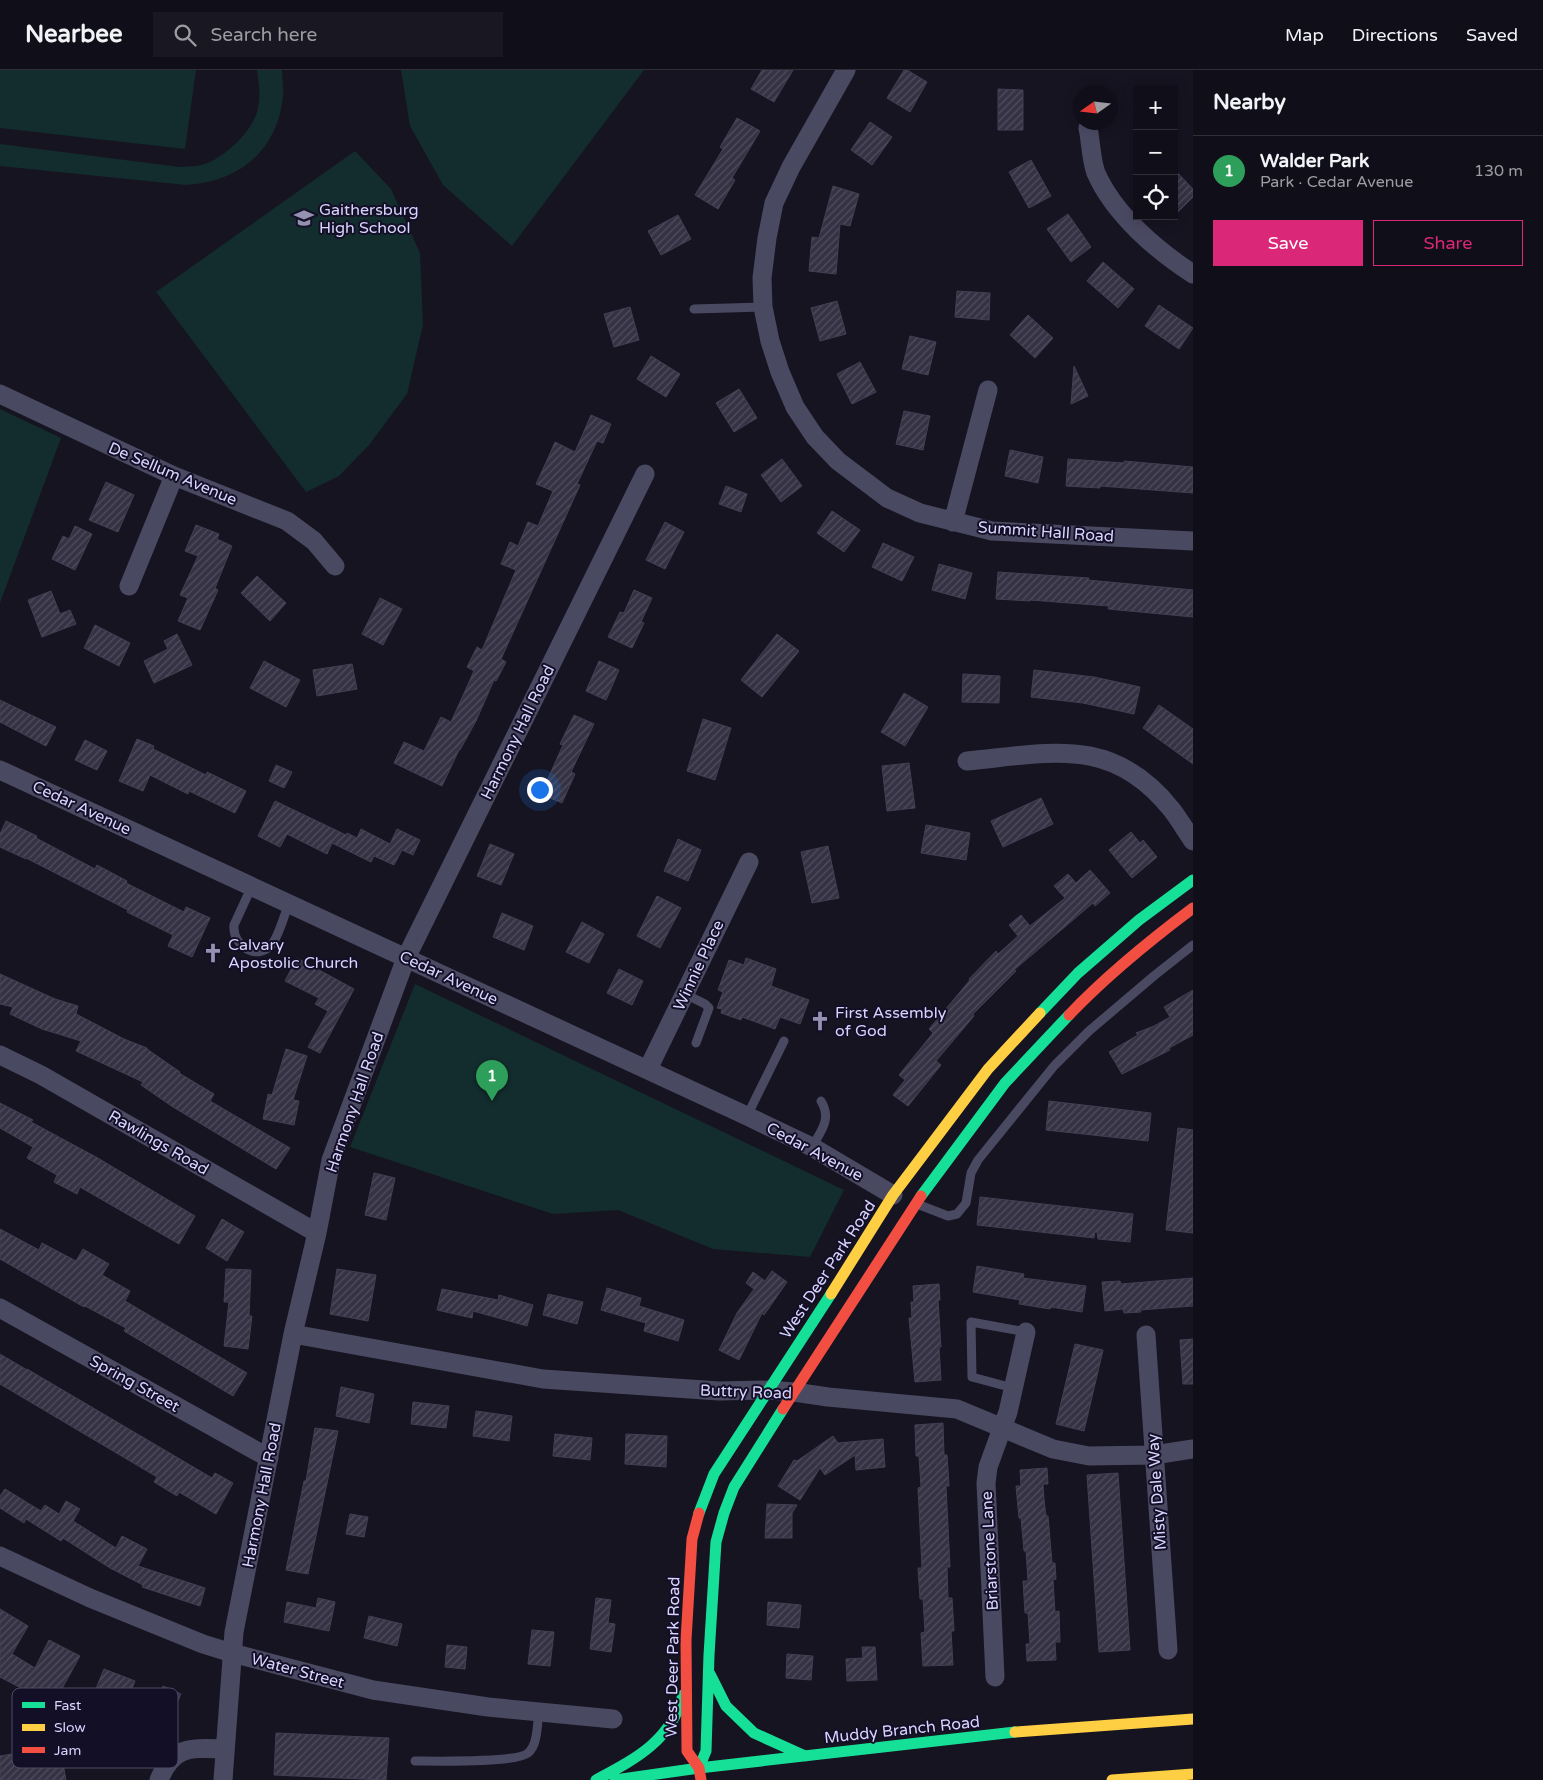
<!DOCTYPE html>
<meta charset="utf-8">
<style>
:root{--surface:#100f19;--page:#191822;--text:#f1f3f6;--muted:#9c9ca2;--line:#302f38;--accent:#db2777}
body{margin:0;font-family:"Varela Round",sans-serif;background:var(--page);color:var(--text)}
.controls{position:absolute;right:15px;top:15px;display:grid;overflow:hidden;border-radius:0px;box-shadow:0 2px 12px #0003}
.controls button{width:45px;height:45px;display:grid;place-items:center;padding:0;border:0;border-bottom:1px solid var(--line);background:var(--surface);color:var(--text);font:25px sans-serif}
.compass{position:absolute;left:1073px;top:15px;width:45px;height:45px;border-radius:50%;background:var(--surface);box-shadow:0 2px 12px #0003;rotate:256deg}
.you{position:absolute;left:539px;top:719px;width:18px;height:18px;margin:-12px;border:4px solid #fff;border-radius:50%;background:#1a73e8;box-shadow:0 0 0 8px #1a73e833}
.badge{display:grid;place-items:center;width:32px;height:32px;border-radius:50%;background:var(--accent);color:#fff;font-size:16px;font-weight:700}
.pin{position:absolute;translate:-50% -41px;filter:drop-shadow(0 1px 2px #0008)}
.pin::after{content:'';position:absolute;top:26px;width:18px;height:15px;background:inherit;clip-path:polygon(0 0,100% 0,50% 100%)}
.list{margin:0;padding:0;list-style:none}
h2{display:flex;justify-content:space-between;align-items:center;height:65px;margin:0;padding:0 20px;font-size:21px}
h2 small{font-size:16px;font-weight:400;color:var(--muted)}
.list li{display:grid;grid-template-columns:32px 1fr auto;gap:15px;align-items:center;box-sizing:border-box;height:70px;padding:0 20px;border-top:1px solid var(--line)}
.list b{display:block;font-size:19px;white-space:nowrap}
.list p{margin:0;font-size:16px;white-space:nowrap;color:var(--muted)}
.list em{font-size:16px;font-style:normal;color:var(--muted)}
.actions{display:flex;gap:10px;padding:15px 20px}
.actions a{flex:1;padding:11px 0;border:1px solid var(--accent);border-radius:0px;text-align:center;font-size:18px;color:var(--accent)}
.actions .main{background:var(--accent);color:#fff}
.icon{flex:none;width:28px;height:28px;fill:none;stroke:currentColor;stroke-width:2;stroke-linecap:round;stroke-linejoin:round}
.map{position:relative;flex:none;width:1193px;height:1710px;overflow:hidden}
header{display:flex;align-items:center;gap:30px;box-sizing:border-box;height:70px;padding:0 25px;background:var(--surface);border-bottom:1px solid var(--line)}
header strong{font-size:24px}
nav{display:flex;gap:28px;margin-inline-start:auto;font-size:18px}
.search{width:350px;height:45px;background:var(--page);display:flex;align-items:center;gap:12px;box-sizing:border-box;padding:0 18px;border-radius:0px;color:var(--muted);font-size:19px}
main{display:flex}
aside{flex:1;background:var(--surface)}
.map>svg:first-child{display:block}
.green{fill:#132c2d}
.building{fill:url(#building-hatch);stroke:#433f54}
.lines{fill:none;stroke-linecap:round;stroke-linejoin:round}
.lane{stroke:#4a4962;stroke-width:9}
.street{stroke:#4a4962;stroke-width:19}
.fast{stroke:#16e098;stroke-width:11}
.slow{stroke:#ffcf43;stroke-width:11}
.jam{stroke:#f24e42;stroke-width:11}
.labels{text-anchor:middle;stroke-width:4;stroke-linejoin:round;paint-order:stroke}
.poi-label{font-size:16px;fill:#d9d4ff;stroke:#130f26;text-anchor:start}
.street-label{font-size:16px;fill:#d9d4ff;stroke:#130f26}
.key{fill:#130f26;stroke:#4e4a67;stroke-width:1}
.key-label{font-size:14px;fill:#d9d4ff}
</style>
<header>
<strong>Nearbee</strong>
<div class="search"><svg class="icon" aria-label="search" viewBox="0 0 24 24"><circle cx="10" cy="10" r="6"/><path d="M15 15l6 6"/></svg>Search here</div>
<nav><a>Map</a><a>Directions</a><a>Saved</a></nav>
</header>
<main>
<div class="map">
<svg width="1193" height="1710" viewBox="0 0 1193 1710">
<defs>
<pattern id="building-hatch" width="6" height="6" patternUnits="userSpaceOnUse" patternTransform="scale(1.25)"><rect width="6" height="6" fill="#343243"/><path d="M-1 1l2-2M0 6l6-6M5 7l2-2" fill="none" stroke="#514f5f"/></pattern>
</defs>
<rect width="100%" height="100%" fill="#161421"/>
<!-- green -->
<path class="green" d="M0 0H196L185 79 0 58Z
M257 0H282C282 9 284 18 283 27 277 81 239 112 186 115L0 96V74L180 97C188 96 200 97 207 93 226 86 251 62 257 42 261 28 259 14 257 0Z
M401 0H644L512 176 443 115 410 56Z
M355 81 391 119 420 183 423 255 407 324 369 375 339 406 306 422 156 222Z
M0 339 61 368 0 533Z
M415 914 844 1120 810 1187 713 1179 618 1140 553 1144 350 1077Z"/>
<!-- building -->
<path class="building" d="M762 0H793L774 32 751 19Z
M904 0H907L927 12 910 42 887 28Z
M998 19 1023 20V60H998Z
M737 48 760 61 732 108 735 110 718 139 695 125 723 79 720 77Z
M870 52 892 67 872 95 851 80Z
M1031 90 1051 126 1029 138 1009 102Z
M1174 99 1193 119V127L1174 146Z
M833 116 859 124 850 156 840 154 836 204 809 201 812 167 819 168Z
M1068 144 1091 177 1071 192 1047 159Z
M678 145 691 169 661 185 648 161Z
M1103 192 1134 219 1118 238 1087 211Z
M957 221 990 223 989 250 955 247Z
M837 231 846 264 820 271 811 238Z
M1159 235 1193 258 1179 279 1145 256Z
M630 237 639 270 614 277 604 244Z
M1028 245 1053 268 1035 288 1010 265Z
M910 266 936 272 928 305 902 299Z
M651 286 680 304 666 327 637 309Z
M860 292 876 322 852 334 837 304Z
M1074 296 1088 326 1071 334Z
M739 319 757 348 734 362 716 333Z
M904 341 930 346 923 380 896 374Z
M591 345 611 354 603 373 597 371 577 414 580 415 501 589 506 592 496 611 494 610 476 651 460 680H459L442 716 394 693 404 672 424 681 441 647 451 652 474 601 467 597 477 577 482 580 516 500 501 494 510 472 518 476 528 452 538 456 553 421 536 414 548 388 555 372 575 382Z
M1010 380 1043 387 1038 413 1005 406Z
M782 389 802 416 781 432 761 405Z
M1068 389 1124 393V391L1193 397V423L1100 416V418L1066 416Z
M106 412 134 425 118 462 89 450Z
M726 416 747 424 741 442 719 434Z
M832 441 860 460 844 482 817 463Z
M665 452 684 462 665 499 646 490Z
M196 455 219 464 217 469 232 476 215 518 218 520 200 560 178 551 188 528 180 525 198 486 185 481Z
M75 456 92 464 75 500 52 489 63 466 69 469Z
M883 473 914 487 902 511 872 497Z
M939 494 972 503 965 529 932 520Z
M998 502 1089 508 1088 510 1193 520V547L1108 539 1109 536 1030 530V531L996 529Z
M257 506 286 533 270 551 241 523Z
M634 520 652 528 641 552 644 553 632 578 608 567 620 542 624 543Z
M51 521 60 544 70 540 76 554 42 567 28 530Z
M380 528 402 539 383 575 362 564Z
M95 555 130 573 119 596 84 578Z
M177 564 192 595 154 613 144 591 168 579 164 571Z
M777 564 799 581 762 627 741 610Z
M264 591 300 610 286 637 250 618Z
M599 591 619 600 606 630 586 621Z
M352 594 357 619 317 626 313 600Z
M1034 600 1094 607 1140 617 1134 644 1083 633 1031 627Z
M963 604 1000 606 999 633 962 632Z
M904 623 928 637 905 676 881 662Z
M0 630 56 657 46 676 0 652Z
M1159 635 1193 659V694L1143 658Z
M574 645 594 654 571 702 575 704 562 733 541 724 563 675 560 674Z
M703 649 731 658 715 710 687 701Z
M137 669 154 676 153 679 206 705 207 702 246 721 235 743 189 721 188 724 150 705 143 721 119 711Z
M85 670 107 681 97 700 75 690Z
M909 693 915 738 887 741 882 696Z
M276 695 292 702 284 718 269 711Z
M1041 728 1053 754 1003 777 991 751Z
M275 731 346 765 347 763 357 768 361 759 390 774 397 759 420 770 413 785 402 780 394 795 374 786 371 792 332 773 327 784 287 764 280 777 258 766Z
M6 751 37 766 36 768 95 799 97 795 127 811 126 813 184 842 186 837 210 848 192 887 168 876 173 865 127 842 128 840 26 788V789L0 777V764Z
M926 755 970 763 966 790 921 783Z
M1131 762 1140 773 1143 770 1157 787 1132 808 1109 780Z
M678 769 701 780 688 811 664 801Z
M490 774 514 784 501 815 477 806Z
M828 776 839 828 812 833 801 782Z
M1090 800 1110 823 1095 836 1093 833 1014 900 1016 901 973 944 974 946 936 991 941 995 908 1036 893 1025 905 1010 899 1005 933 963 929 959 970 910 969 909 996 881 998 884 1018 866 1009 855 1021 845 1030 856 1065 828 1054 816 1068 804 1076 813Z
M657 826 681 838 660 878 637 866Z
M502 843 533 856 524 880 493 867Z
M582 852 604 864 589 893 566 882Z
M297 888 354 919 320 983 308 977 328 941 315 934 319 928 285 911Z
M746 888 776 899 771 916 809 930 800 954 780 947 775 959 742 947 741 950 721 943 722 939 717 938 723 922 718 920 729 890 744 895Z
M619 899 643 911 632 935 607 923Z
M0 904 55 929 78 936 76 944 124 969 147 978V979L180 1002 179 1003 214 1024 210 1031 290 1078 276 1099 173 1037 141 1015 143 1012 76 981 81 971 42 959 10 944 13 937 0 934Z
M1193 920V965L1169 978 1170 980 1122 1004 1109 982 1138 965 1136 963 1154 956 1170 947 1164 937Z
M286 979 307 986 293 1030 299 1031 294 1055 263 1049 268 1024 272 1025Z
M1049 1031 1151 1043 1148 1071 1046 1060Z
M0 1033 33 1050 31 1052 96 1087 195 1146 179 1174 80 1117 77 1124 54 1112 57 1105 27 1088 33 1077 0 1058Z
M1178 1058 1193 1060V1163L1166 1160Z
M374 1103 395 1108 386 1150 365 1145Z
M980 1127 1133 1144 1130 1172 1098 1169 1097 1162H1095L1094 1168 977 1155Z
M222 1149 244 1162 227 1191 206 1178Z
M0 1159 39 1180 42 1173 76 1191 83 1179 109 1194 102 1205 130 1221 125 1231 247 1303 233 1326 124 1261 126 1258 85 1236 84 1237 0 1189Z
M977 1196 1024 1204 1023 1208 1086 1216 1082 1242 1051 1237 1050 1239 1019 1234 1020 1230 973 1222Z
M226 1199 251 1200 249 1246H252L248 1279 224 1276 229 1232H224Z
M337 1199 376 1205 368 1251 330 1244Z
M772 1201 787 1212 764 1245 762 1243 739 1290 719 1280 737 1243 754 1219 746 1213 753 1202 765 1211Z
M1193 1208V1236L1140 1240 1141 1242 1124 1243 1123 1239 1105 1241 1102 1212 1120 1211 1121 1214Z
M939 1214 940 1230H938L941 1277H939L941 1310 915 1312 909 1248H912L911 1232H914L913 1216Z
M607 1218 641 1228 639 1236 684 1250 678 1271 644 1261 646 1253 601 1240Z
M442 1219 498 1230 499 1225 533 1235 527 1256 473 1241 472 1248 437 1240Z
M548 1224 583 1232 577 1254 543 1245Z
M1193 1269V1314H1183L1180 1270Z
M1075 1274 1103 1280 1084 1361 1056 1354Z
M0 1284 27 1300V1299L212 1408 215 1403 233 1413 216 1444 179 1422 177 1426 154 1412 157 1407 0 1314Z
M341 1317 374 1324 369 1353 336 1346Z
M413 1332 449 1336 446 1358 411 1354Z
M476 1341 512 1346 509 1371 473 1366Z
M943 1353 944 1385H947L948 1400 949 1416H946L950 1497H947L948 1528H952L954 1561H951L953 1595 923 1596 921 1563 925 1562 923 1529H920L918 1498H922L918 1418 921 1417 919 1386H916L915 1355Z
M315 1358 338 1361 308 1504 286 1500 304 1411H306Z
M555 1364 592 1368 590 1390 553 1386Z
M626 1364 667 1366 666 1397 625 1394Z
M833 1366 838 1373 883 1369 885 1397 856 1400 855 1385 825 1405 820 1398 800 1430 778 1416 794 1390 797 1391Z
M1047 1398 1048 1414H1043L1044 1430 1046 1446H1048L1052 1493H1055L1056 1509 1053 1510 1055 1542 1059 1541 1060 1572H1055L1056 1590 1027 1591 1026 1574H1030L1028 1543H1025L1023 1511H1028L1026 1481H1024L1021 1448H1019L1016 1416H1021L1020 1400Z
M1118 1403 1130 1580 1099 1582 1087 1405Z
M5 1419 41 1441 45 1435 59 1444 66 1431 80 1439 73 1451 116 1478 122 1466 147 1479 138 1496 205 1518 200 1536 142 1517 143 1515 110 1498 63 1468 61 1471 26 1449 24 1453 0 1438V1426Z
M767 1434 797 1435 792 1443V1468H765Z
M350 1444 368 1447 364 1467 346 1464Z
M318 1528 335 1532 329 1561 284 1552 287 1532 316 1538Z
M596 1528 611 1530 608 1553 615 1554 611 1582 590 1579Z
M768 1532 801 1535 799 1558 767 1555Z
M0 1539 28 1556 12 1584 35 1598 49 1570 80 1586 53 1635 0 1607Z
M369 1546 402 1554 397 1576 364 1568Z
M532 1560 554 1562 550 1596 528 1594Z
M447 1575 467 1577 465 1599 445 1597Z
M862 1577H875L877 1610 847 1611 846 1589 863 1588Z
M787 1584 813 1586 811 1610 786 1608Z
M104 1599 135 1611 115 1660 84 1648Z
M163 1616 181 1624 167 1656 150 1648Z
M276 1663 389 1668 386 1710 274 1705Z
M60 1676 66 1710H0V1686Z"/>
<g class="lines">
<!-- lane -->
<path class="lane" d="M694 239 763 237
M252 816 234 855C232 877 259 892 273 873 280 862 284 846 289 833
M685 924 705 934 709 938 696 973
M747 1046 784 971
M812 1077C821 1061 832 1049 821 1031
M917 1134 948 1146 957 1144 966 1133 971 1103 978 1090 1054 996 1089 961 1155 905 1193 875
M1013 1318 972 1307 971 1252 1026 1262
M415 1691C434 1691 517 1693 528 1683 538 1675 537 1654 539 1642"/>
<!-- street -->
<path class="street" d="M846 0 791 97 774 133 767 168 762 208 763 237 770 271 780 302 795 337 815 367 838 391 887 428 920 443 992 461 1193 471
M1088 58C1091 72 1091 90 1096 103 1114 144 1156 180 1193 204
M0 324 174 406 287 451 314 471 335 496
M953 452 988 320
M129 516 174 406
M967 691C1050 683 1113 665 1172 740 1179 749 1186 761 1193 771
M0 700 747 1046 812 1077 893 1125
M0 985 41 1005 317 1163
M648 999 749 792
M0 1238 269 1388
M293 1264 543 1309 719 1321 769 1320 794 1322 828 1327 957 1339 1053 1379 1089 1386 1154 1385 1193 1379
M1146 1265 1168 1580
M0 1486 90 1528 203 1574 232 1583 373 1620 488 1637 613 1649
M995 1607 986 1413 988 1397 1008 1342 1026 1262
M159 1710C173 1675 191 1678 225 1679
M223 1710 234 1562 293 1264 317 1163 331 1090 406 888 645 404"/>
<!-- fast -->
<path class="fast" d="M1040 943 1078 903 1139 850 1193 810
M921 1126 1005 1013 1069 945
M699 1443 714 1404 831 1224
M710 1604 726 1636 754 1663 805 1686
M699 1698 706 1681 709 1585 716 1472 724 1443 734 1417 783 1339
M596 1710C635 1689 671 1671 683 1625
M615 1710 699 1698 1015 1662"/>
<!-- slow -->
<path class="slow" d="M831 1224 893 1125 988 999 1040 943
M1015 1662 1193 1649
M1112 1710 1193 1704"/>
<!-- jam -->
<path class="jam" d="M1069 945C1107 905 1149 871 1193 838
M783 1339 921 1126
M699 1443 692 1469 686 1570 687 1681 699 1698 701 1710"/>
</g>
<!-- icons -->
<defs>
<symbol id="school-bare" viewBox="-9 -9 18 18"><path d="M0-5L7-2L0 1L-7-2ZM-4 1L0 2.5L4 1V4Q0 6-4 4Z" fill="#9591b1" stroke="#130f26" stroke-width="2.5" paint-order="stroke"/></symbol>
<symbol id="church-bare" viewBox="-9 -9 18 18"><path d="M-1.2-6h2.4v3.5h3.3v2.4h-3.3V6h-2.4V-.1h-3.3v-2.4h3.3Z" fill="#9591b1" stroke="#130f26" stroke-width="2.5" paint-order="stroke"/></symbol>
</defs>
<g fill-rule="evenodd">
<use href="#school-bare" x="290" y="134" width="28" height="28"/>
<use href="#church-bare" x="199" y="869" width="28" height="28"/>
<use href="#church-bare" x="806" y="937" width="28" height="28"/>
</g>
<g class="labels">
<!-- poi labels -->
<g class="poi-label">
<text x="319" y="145">Gaithersburg<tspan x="319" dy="18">High School</tspan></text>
<text x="228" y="880">Calvary<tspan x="228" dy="18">Apostolic Church</tspan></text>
<text x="835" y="948">First Assembly<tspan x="835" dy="18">of God</tspan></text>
</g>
<!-- street labels -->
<g class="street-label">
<text transform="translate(173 403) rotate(23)" y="6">De Sellum Avenue</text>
<text transform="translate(1046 461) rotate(4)" y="6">Summit Hall Road</text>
<text transform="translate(517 662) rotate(-64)" y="6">Harmony Hall Road</text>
<text transform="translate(82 737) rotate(25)" y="6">Cedar Avenue</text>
<text transform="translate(698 895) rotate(-65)" y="6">Winnie Place</text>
<text transform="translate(449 907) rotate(25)" y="6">Cedar Avenue</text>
<text transform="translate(354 1032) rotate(-71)" y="6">Harmony Hall Road</text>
<text transform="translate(159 1072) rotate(30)" y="6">Rawlings Road</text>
<text transform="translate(815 1081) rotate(28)" y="6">Cedar Avenue</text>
<text transform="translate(827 1199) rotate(-57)" y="6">West Deer Park Road</text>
<text transform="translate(135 1313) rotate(29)" y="6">Spring Street</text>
<text transform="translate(746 1321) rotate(2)" y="6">Buttry Road</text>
<text transform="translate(1156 1422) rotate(-94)" y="6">Misty Dale Way</text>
<text transform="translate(261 1425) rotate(-79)" y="6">Harmony Hall Road</text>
<text transform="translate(989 1481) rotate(-93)" y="6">Briarstone Lane</text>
<text transform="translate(672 1587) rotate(-89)" y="6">West Deer Park Road</text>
<text transform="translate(298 1600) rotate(15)" y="6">Water Street</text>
<text transform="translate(902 1659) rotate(-6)" y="6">Muddy Branch Road</text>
</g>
</g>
<!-- legend -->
<rect x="12" y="1618" width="166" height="80" rx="8" class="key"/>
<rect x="22" y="1632" width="23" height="6" fill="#16e098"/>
<rect x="22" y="1654" width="23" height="7" fill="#ffcf43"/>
<rect x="22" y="1677" width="23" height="6" fill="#f24e42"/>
<g class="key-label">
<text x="54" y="1640">Fast</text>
<text x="54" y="1662">Slow</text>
<text x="54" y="1685">Jam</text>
</g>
</svg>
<div class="controls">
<button>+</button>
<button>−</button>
<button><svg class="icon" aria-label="locate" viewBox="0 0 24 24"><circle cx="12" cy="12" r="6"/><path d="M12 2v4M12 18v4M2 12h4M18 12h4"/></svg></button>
</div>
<svg class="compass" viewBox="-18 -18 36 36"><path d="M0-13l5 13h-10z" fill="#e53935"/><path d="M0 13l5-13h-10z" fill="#9c9ca2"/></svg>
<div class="you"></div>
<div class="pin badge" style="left:492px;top:1031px;background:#2e9e5b">1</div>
</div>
<aside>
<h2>Nearby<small></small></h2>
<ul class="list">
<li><span class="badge" style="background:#2e9e5b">1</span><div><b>Walder Park</b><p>Park · Cedar Avenue</p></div><em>130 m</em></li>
</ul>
<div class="actions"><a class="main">Save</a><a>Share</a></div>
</aside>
</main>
